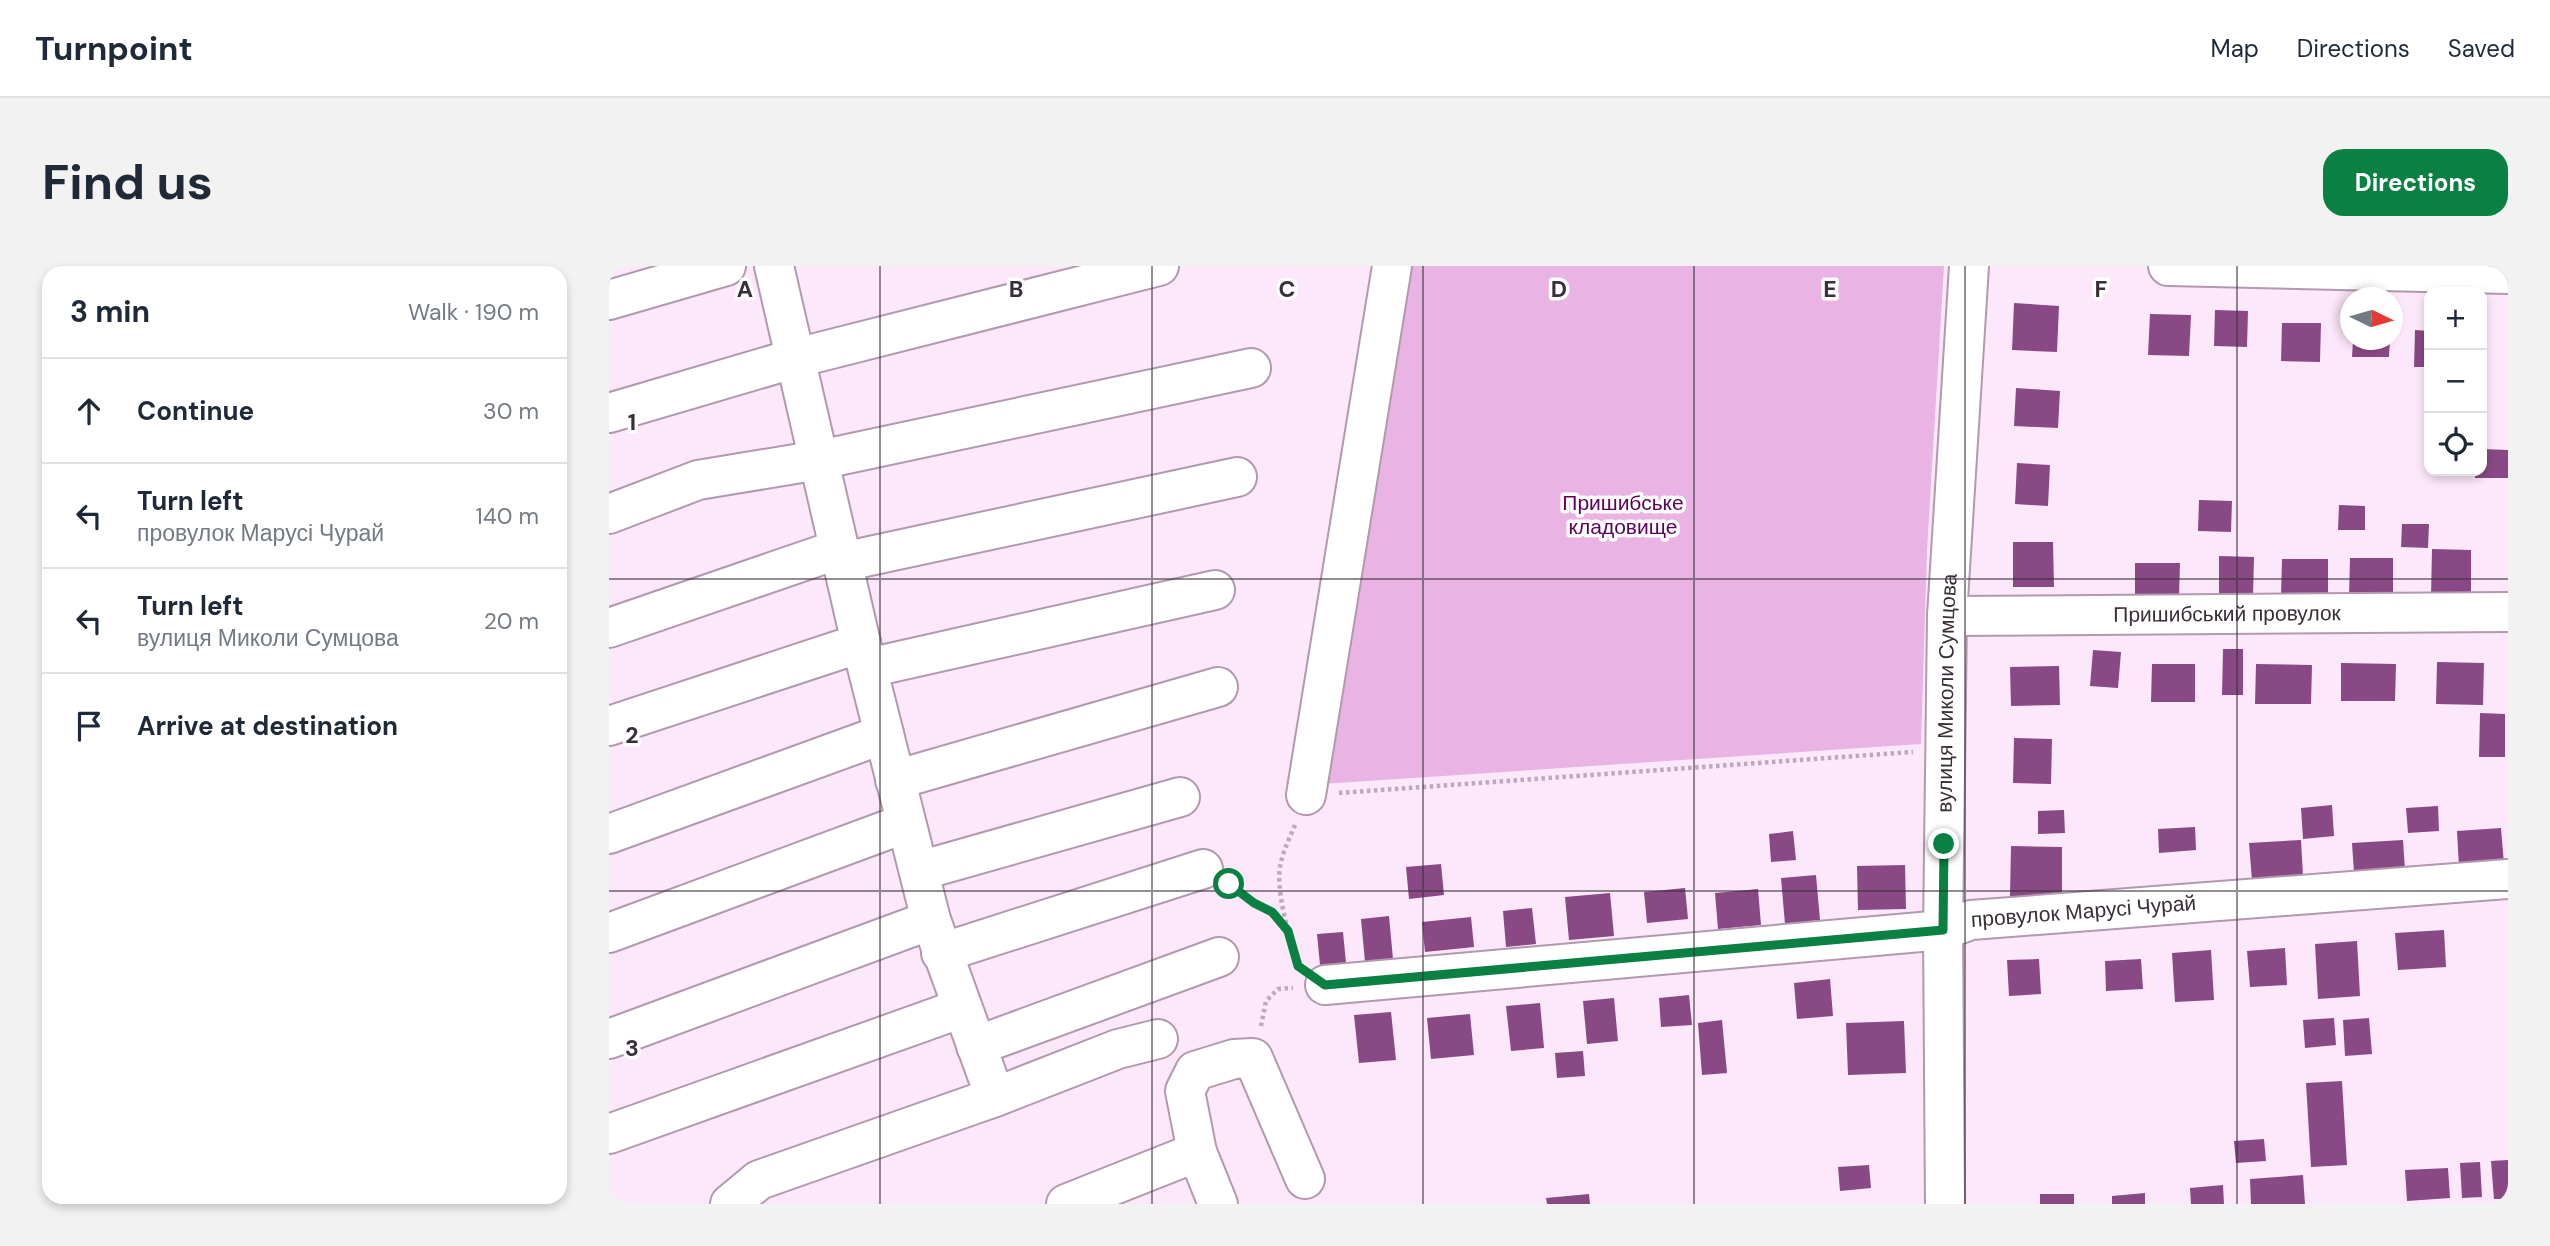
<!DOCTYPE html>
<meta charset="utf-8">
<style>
:root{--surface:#fff;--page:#f2f2f3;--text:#1f2937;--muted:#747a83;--line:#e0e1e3;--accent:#0b8043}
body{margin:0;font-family:"DM Sans",sans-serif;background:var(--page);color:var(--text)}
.controls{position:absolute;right:21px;top:21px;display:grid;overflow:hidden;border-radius:14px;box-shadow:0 4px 10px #0003}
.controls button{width:63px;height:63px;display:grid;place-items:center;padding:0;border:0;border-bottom:2px solid var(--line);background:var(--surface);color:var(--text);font:35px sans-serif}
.compass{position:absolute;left:1731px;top:21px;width:63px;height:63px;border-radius:50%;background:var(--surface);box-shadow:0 4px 10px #0003;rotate:95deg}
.stop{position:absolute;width:21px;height:21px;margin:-16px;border:5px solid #0b8043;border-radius:50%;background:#fff}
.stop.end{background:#0b8043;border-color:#fff;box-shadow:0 2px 7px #0008}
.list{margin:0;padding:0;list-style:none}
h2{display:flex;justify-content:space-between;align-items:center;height:91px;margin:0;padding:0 28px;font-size:30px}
h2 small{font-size:23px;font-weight:400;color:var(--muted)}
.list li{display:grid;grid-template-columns:46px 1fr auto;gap:21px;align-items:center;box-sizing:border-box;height:105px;padding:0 28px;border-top:2px solid var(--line)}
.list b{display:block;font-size:26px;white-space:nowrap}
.list p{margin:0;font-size:23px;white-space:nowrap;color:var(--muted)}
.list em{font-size:23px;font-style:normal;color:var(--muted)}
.icon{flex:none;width:38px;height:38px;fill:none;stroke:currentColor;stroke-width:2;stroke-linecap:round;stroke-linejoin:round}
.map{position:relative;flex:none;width:1899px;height:938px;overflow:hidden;border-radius:21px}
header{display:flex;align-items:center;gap:42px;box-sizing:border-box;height:98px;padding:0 35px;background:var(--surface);border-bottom:2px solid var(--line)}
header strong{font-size:33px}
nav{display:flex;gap:38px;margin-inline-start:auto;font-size:24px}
.intro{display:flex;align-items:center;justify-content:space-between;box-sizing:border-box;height:168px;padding:0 42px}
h1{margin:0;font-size:49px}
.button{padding:18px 32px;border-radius:21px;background:var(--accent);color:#fff;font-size:24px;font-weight:700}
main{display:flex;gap:42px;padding:0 42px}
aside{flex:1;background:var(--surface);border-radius:21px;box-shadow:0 4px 10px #0003}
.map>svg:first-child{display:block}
.green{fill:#e9b4e3}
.building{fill:#894984}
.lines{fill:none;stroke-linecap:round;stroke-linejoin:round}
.minor-casing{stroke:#b199ae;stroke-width:42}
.path{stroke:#bbaab9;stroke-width:4.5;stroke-dasharray:3.5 3.5;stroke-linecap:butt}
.minor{stroke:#fff;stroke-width:38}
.route{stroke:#0b8043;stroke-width:9}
.grid{fill:none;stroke:#392f38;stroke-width:2;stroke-opacity:0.55}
.labels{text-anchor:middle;stroke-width:7;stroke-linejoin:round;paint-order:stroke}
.park-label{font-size:21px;fill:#5b0358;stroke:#fdfdfd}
.street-label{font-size:21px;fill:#392f38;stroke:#fdfdfd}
.grid-label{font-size:23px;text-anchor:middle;font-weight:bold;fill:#392f38;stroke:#fdfdfd;stroke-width:7;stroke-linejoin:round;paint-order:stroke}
</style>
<header>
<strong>Turnpoint</strong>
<nav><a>Map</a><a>Directions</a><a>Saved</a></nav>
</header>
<div class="intro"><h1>Find us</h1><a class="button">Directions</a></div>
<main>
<aside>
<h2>3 min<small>Walk · 190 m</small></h2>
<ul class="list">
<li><svg class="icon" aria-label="ahead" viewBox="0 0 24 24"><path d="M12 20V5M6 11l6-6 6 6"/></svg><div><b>Continue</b></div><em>30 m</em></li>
<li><svg class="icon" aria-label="left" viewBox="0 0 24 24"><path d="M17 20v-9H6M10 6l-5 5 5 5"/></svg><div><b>Turn left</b><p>провулок Марусі Чурай</p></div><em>140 m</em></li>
<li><svg class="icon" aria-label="left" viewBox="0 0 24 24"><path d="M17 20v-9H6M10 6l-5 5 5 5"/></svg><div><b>Turn left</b><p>вулиця Миколи Сумцова</p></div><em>20 m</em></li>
<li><svg class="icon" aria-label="arrive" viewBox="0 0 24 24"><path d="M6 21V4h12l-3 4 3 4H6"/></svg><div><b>Arrive at destination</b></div></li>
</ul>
</aside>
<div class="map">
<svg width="1899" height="938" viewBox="0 0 1899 938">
<rect width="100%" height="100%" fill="#fde8fb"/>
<!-- green -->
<path class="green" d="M796 0H1335L1318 284 1312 478 713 518Z"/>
<!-- building -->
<path class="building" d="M1405 37 1450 40 1448 86 1403 84Z
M1606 44 1639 45 1638 81 1605 80Z
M1541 48 1582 49 1580 90 1539 89Z
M1673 57H1712L1711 96 1672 95Z
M1806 64 1820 65V101H1805Z
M1744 74H1781L1780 91H1743Z
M1407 122 1451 125 1449 162 1405 160Z
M1873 183 1899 184V212H1866V205H1873Z
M1408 197 1441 199 1439 240 1406 238Z
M1590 234 1623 235 1622 266 1589 265Z
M1730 239 1756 240V264H1729Z
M1793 258H1820L1819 282 1792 281Z
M1404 276H1444L1445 321H1404Z
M1823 283 1862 284V330H1822Z
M1610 290 1645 291 1644 329 1610 328Z
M1741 292H1784V330H1740Z
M1673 293H1719V329H1672Z
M1526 297H1571L1570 330H1526Z
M1614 383H1634V429H1613Z
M1484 384 1512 386 1509 422 1481 420Z
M1828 396 1875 397 1874 439 1827 438Z
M1732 397 1787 398 1786 435H1732Z
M1543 398H1586V436H1542Z
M1647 398 1703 399 1702 438H1646Z
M1450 400 1451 439 1402 440 1401 401Z
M1871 447 1896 448V491H1870Z
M1405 472 1443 473 1442 518 1404 517Z
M1723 539 1725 570 1694 573 1692 542Z
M1829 540 1830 565 1799 567 1797 542Z
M1455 544 1456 567 1429 568V545Z
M1586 561 1587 584 1550 587 1549 563Z
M1892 562 1895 598 1850 601 1848 565Z
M1184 565 1187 594 1162 596 1160 568Z
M1692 574 1694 610 1643 614 1640 577Z
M1794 574 1796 604 1745 607 1743 577Z
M1402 580 1453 581V631H1401Z
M832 598 835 629 800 633 797 601Z
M1296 599 1297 643 1249 644 1248 600Z
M1207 609 1211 654 1176 658 1172 612Z
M1076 622 1079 653 1038 657 1035 626Z
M1149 623 1152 659 1109 663 1106 627Z
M1001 627 1005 670 960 674 956 631Z
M923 642 927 678 897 681 894 645Z
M780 650 784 693 756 696 752 653Z
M862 651 865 681 816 686 813 656Z
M1835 664 1837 701 1789 704 1786 667Z
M734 666 737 697 711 699 708 668Z
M1748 675 1751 730 1709 733 1706 678Z
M1676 682 1678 719 1641 721 1638 685Z
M1602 684 1605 734 1566 736 1563 687Z
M1430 693 1432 728 1400 730 1398 694Z
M1532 693 1534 723 1497 725 1496 695Z
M1221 713 1224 750 1188 753 1185 717Z
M1080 729 1083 759 1052 761 1050 732Z
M1005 732 1009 775 978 778 974 735Z
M931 737 935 782 902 785 897 740Z
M782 746 787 794 750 797 745 749Z
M861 748 865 789 822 793 818 752Z
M1725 752 1727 779 1696 782 1694 754Z
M1760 752 1763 788 1736 790 1734 754Z
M1113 754 1118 807 1093 809 1089 757Z
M1295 755 1297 807 1239 809 1237 757Z
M974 785 976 810 948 812 946 787Z
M1733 815 1738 899 1702 901 1697 817Z
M1655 873 1657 895 1627 897 1625 875Z
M1899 894V933H1885L1882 895Z
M1871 896 1873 931 1853 932 1851 897Z
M1260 899 1262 922 1231 925 1229 901Z
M1839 902 1841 932 1798 935 1796 904Z
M1694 909 1696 938H1642L1641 913Z
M1614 919 1615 938H1582L1581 922Z
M1536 927V938H1503V930Z
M980 928 981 938H938L937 932Z
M1431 928H1465V938H1431Z"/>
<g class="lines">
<defs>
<g id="minor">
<path d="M1559 0 1899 8"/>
<path d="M0 34 117 0"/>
<path d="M0 147 187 92 550 0"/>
<path d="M0 248 89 214 210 194 642 102"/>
<path d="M233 296 628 211"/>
<path id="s1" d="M1338 350 1899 346"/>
<path d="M0 362 230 283"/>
<path d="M259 402 606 324"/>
<path d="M0 460 252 377"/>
<path d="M286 514 609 421"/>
<path d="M697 529 783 0"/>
<path d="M0 568 275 468"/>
<path d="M310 605 571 531"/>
<path d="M0 667 297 557"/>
<path d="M332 687 594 603"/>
<path id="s2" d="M716 719 1334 664 1362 654 1899 613"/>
<path d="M0 773 322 654"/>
<path d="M367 780 610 691"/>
<path d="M386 831 509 783 549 773"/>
<path d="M0 868 353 742"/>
<path d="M588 886 576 825 586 805 625 793 644 792 696 913"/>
<path d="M121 938 150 914 386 831 322 654 252 377 165 0"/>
<path d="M457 938 588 886 609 938"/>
<path id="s3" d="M1336 938 1334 664 1338 350 1360 0"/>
</g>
</defs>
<!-- minor casing -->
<use href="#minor" class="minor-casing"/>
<!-- path -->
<path class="path" d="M730 527 1304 486
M686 559C681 571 675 583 672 596 665 622 681 673 689 700
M620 618 645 637 663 646 678 664
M652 760 657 735 669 723 684 722"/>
<!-- minor -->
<use href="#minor" class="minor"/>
</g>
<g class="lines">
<!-- route -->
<path class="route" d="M620 618 645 637 663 646 679 665 689 700 716 719 1334 664 1335 578"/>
</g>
<!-- grid -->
<path class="grid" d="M271 0V938M543 0V938M814 0V938M1085 0V938M1356 0V938M1628 0V938M0 313H1899M0 625H1899"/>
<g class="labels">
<!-- park labels -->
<g class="park-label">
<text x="1014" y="244">Пришибське<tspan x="1014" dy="24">кладовище</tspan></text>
</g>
<!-- street labels -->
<g class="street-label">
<text dy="7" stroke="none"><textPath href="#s1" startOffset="280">Пришибський провулок</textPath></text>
<text dy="7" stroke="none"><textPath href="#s3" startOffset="511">вулиця Миколи Сумцова</textPath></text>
<text dy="7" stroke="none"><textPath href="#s2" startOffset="763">провулок Марусі Чурай</textPath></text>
</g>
</g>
<g class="grid-label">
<text x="136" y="31">A</text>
<text x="407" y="31">B</text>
<text x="678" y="31">C</text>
<text x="950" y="31">D</text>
<text x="1221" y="31">E</text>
<text x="1492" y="31">F</text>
<text x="23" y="164">1</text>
<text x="23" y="477">2</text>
<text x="23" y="790">3</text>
</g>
</svg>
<div class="controls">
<button>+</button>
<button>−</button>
<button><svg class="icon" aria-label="locate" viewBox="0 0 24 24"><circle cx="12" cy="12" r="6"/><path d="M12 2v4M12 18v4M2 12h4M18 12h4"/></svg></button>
</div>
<svg class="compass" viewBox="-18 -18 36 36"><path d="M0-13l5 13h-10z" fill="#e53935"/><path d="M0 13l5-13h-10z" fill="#747a83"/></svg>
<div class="stop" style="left:620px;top:618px"></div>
<div class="stop end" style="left:1335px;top:578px"></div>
</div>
</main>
